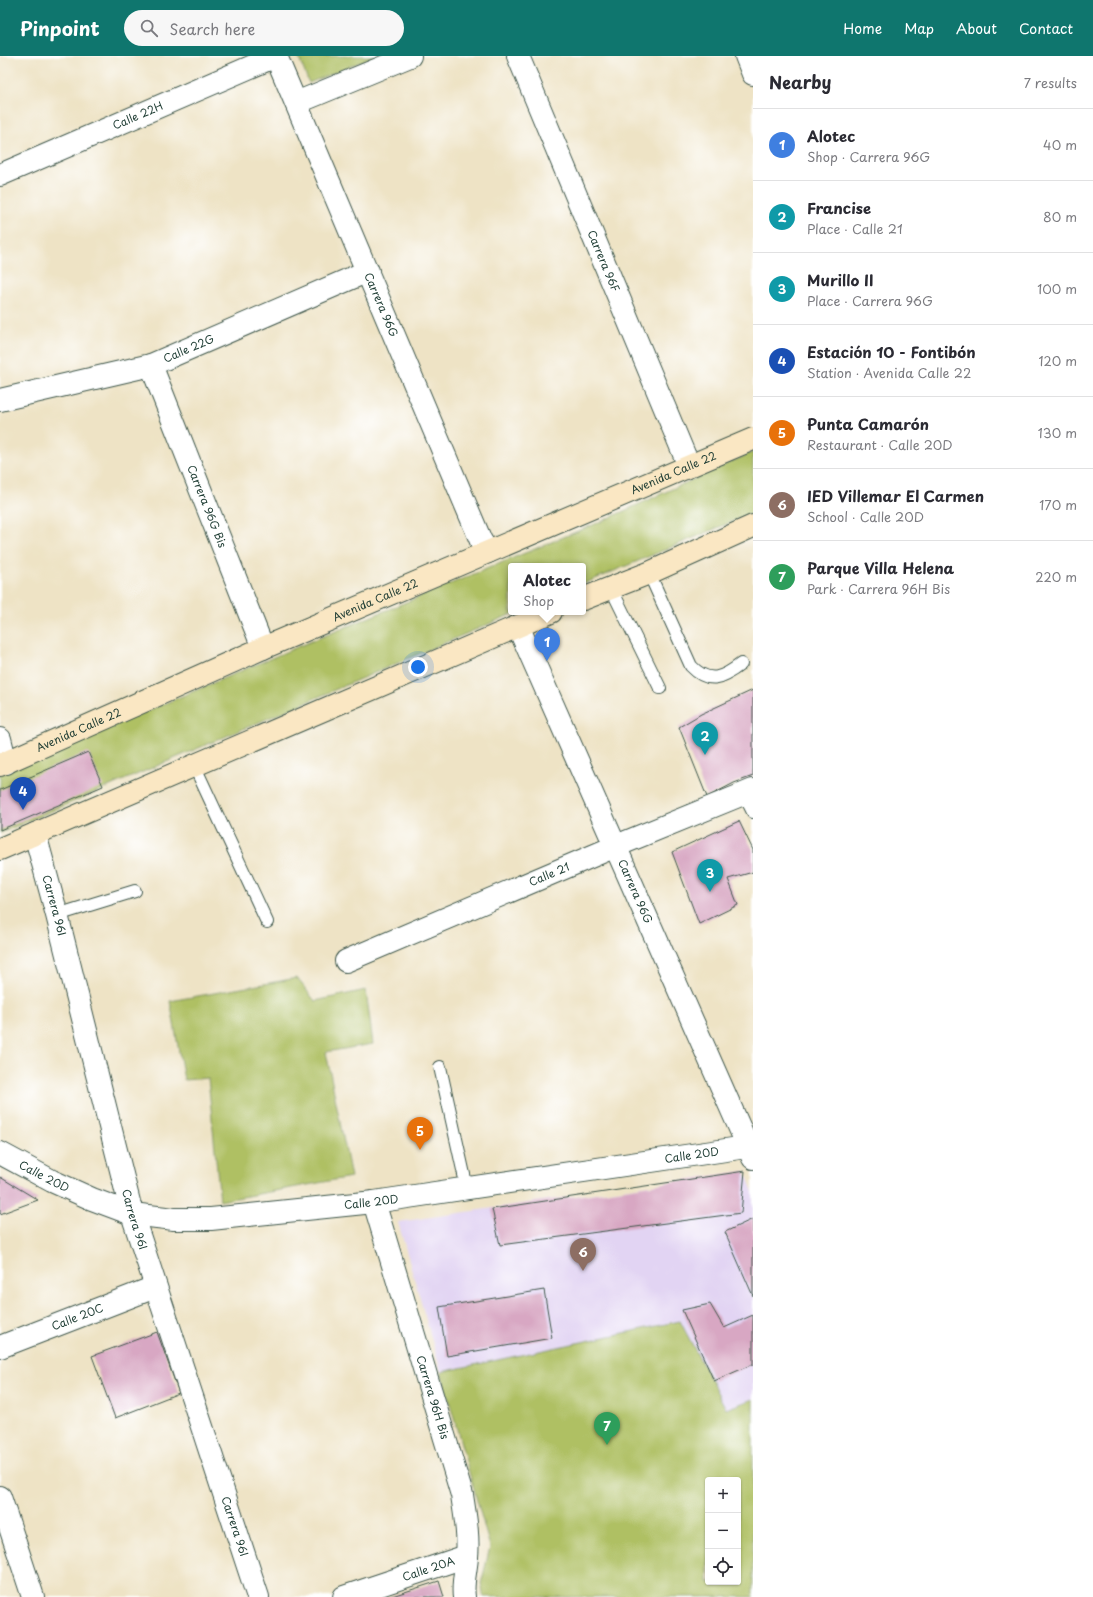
<!DOCTYPE html>
<meta charset="utf-8">
<style>
:root{--surface:#fff;--page:#f7f7f7;--text:#2b2b33;--muted:#7c7c81;--line:#e1e1e2;--accent:#0f766e}
body{margin:0;font-family:"Playpen Sans",sans-serif;background:var(--page);color:var(--text)}
.controls{position:absolute;right:12px;bottom:12px;display:grid;overflow:hidden;border-radius:4px;box-shadow:0 1px 3px #0004}
.controls button{width:36px;height:36px;display:grid;place-items:center;padding:0;border:0;border-bottom:1px solid var(--line);background:var(--surface);color:var(--text);font:20px sans-serif}
.you{position:absolute;left:418px;top:611px;width:14px;height:14px;margin:-10px;border:3px solid #fff;border-radius:50%;background:#1a73e8;box-shadow:0 0 0 6px #1a73e833}
.badge{display:grid;place-items:center;width:26px;height:26px;border-radius:50%;background:var(--accent);color:#fff;font-size:13px;font-weight:700}
.pin{position:absolute;translate:-50% -33px;filter:drop-shadow(0 1px 2px #0008)}
.pin::after{content:'';position:absolute;top:21px;width:14px;height:12px;background:inherit;clip-path:polygon(0 0,100% 0,50% 100%)}
.popup{position:absolute;left:508px;top:507px;width:78px;height:52px;box-sizing:border-box;display:grid;place-content:center;border-radius:4px;background:var(--surface);filter:drop-shadow(0 1px 3px #0005);font-size:13px;white-space:nowrap;color:var(--muted)}
.popup b{font-size:15px;color:var(--text)}
.popup::after{content:'';position:absolute;left:50%;top:100%;margin-left:-8px;border:8px solid transparent;border-top-color:var(--surface)}
.list{margin:0;padding:0;list-style:none}
h2{display:flex;justify-content:space-between;align-items:center;height:52px;margin:0;padding:0 16px;font-size:17px}
h2 small{font-size:13px;font-weight:400;color:var(--muted)}
.list li{display:grid;grid-template-columns:26px 1fr auto;gap:12px;align-items:center;box-sizing:border-box;height:72px;padding:0 16px;border-top:1px solid var(--line)}
.list b{display:block;font-size:15px;white-space:nowrap}
.list p{margin:0;font-size:13px;white-space:nowrap;color:var(--muted)}
.list em{font-size:13px;font-style:normal;color:var(--muted)}
.icon{flex:none;width:22px;height:22px;fill:none;stroke:currentColor;stroke-width:2;stroke-linecap:round;stroke-linejoin:round}
.map{position:relative;flex:none;width:753px;height:1541px;overflow:hidden}
header{display:flex;align-items:center;gap:24px;box-sizing:border-box;height:56px;padding:0 20px;background:var(--accent);color:#fff}
header strong{font-size:19px}
nav{display:flex;gap:22px;margin-inline-start:auto;font-size:14px}
.search{width:280px;height:36px;background:var(--page);display:flex;align-items:center;gap:10px;box-sizing:border-box;padding:0 14px;border-radius:22px;color:var(--muted);font-size:15px}
main{display:flex}
aside{flex:1;background:var(--surface)}
.map>svg:first-child{display:block}
.built{fill:#e2d4f3}
.green{fill:#afc063;stroke:#677e4c;fill-rule:evenodd}
.building{fill:#d8a7c3}
.lines{fill:none;stroke-linecap:round;stroke-linejoin:round}
.service-casing{stroke:#3e564a;stroke-width:14}
.minor-casing{stroke:#3e564a;stroke-width:24}
.tertiary-casing{stroke:#3e564a;stroke-width:24}
.secondary-casing{stroke:#3e564a;stroke-width:24}
.service{stroke:#fff;stroke-width:12}
.minor{stroke:#fff;stroke-width:22}
.tertiary{stroke:#fff;stroke-width:22}
.secondary{stroke:#fae7c3;stroke-width:22}
.labels{text-anchor:middle;stroke-width:3;stroke-linejoin:round;paint-order:stroke}
.street-label{font-size:11px;fill:#1f3d34;stroke:#fff}
</style>
<header>
<strong>Pinpoint</strong>
<div class="search"><svg class="icon" aria-label="search" viewBox="0 0 24 24"><circle cx="10" cy="10" r="6"/><path d="M15 15l6 6"/></svg>Search here</div>
<nav><a>Home</a><a>Map</a><a>About</a><a>Contact</a></nav>
</header>
<main>
<div class="map">
<svg width="753" height="1541" viewBox="0 0 753 1541">
<rect width="100%" height="100%" fill="#fff"/>
<filter id="ink" filterUnits="userSpaceOnUse"><feTurbulence type="fractalNoise" baseFrequency=".025" numOctaves="2"/><feDisplacementMap in="SourceGraphic" scale="8" xChannelSelector="R" yChannelSelector="G"/><feConvolveMatrix kernelMatrix="1 2 1 2 8 2 1 2 1" color-interpolation-filters="sRGB"/></filter>
<filter id="wash" filterUnits="userSpaceOnUse"><feTurbulence type="fractalNoise" baseFrequency=".012" numOctaves="4" result="noise"/><feDisplacementMap in="SourceGraphic" scale="16" xChannelSelector="R" yChannelSelector="G"/><feGaussianBlur stdDeviation="0.9" result="paint"/><feColorMatrix in="noise" values="0 0 0 0 0 0 0 0 0 0 0 0 0 0 0 0 0 1.4 0 .05"/><feComposite in="paint" operator="in"/></filter>
<g filter="url(#wash)">
<rect width="100%" height="100%" fill="#eee3c5"/>
<!-- built -->
<path class="built" d="M745 1115 753 1136V1343L726 1354 680 1265 441 1316 398 1166Z"/>
<!-- green -->
<path class="green" d="M303 0H375L309 27 299 2Z
M753 396V457L583 528V510H511V556H517L0 777V718L290 594 600 466Z
M297 922 315 945 366 934 373 988 326 996 351 1121 220 1145 208 1022 184 1024 170 945Z
M680 1265 726 1353 753 1343V1541H484L481 1528 490 1491 441 1316ZM708 1424H738V1526H708Z"/>
<g id="blocks">
<!-- building -->
<path class="building" d="M753 634V720L734 727 707 741 679 671 701 658Z
M88 696 103 730 0 774V734Z
M739 765 753 794V816L728 823 738 849 699 868 672 796Z
M745 1115 741 1157 500 1189 492 1153Z
M0 1121 38 1144 0 1158Z
M753 1163V1240L725 1176Z
M544 1234 552 1282 447 1300 439 1251Z
M710 1248 724 1272 753 1259V1308L714 1325 682 1254Z
M157 1276 179 1337 115 1362 92 1300Z
M439 1525 444 1541H389Z"/>
</g>
</g>
<g filter="url(#ink)">
<use href="#blocks" fill-opacity="0" stroke="#3e564a" stroke-width="1"/>
<g class="lines">
<defs>
<path id="service" d="M649 517 691 610C709 629 723 622 741 608
M611 532 660 632
M194 709 267 866
M744 738 753 756
M57 859 135 835
M440 1011 467 1132"/>
<g id="minor">
<path id="s1" d="M276 0 481 485 488 496"/>
<path id="s2" d="M518 0 689 410"/>
<path d="M746 0 753 18"/>
<path d="M296 47 410 0"/>
<path id="s3" d="M0 119 276 0"/>
<path id="s4" d="M151 309 263 592"/>
<path id="s5" d="M0 344 151 309 368 215"/>
<path id="s6" d="M518 570 753 1102"/>
<path d="M0 683 6 707"/>
<path id="s7" d="M35 778 57 859 132 1158 258 1541"/>
<path id="s8" d="M346 905 616 790 753 734"/>
<path id="s9" d="M374 1146 462 1439C465 1459 469 1480 467 1501 466 1515 462 1527 464 1541"/>
<path id="s10" d="M0 1291 155 1231"/>
<path id="s11" d="M344 1541 467 1500"/>
</g>
<g id="tertiary">
<path id="s12" d="M0 1097 52 1125 92 1143 132 1158 174 1163H211L374 1146 753 1090"/>
<path d="M0 1441 33 1541"/>
</g>
<g id="secondary">
<path d="M583 543 649 517 753 470"/>
<path id="s13" d="M0 709 263 592 753 383"/>
<path d="M0 793 551 556"/>
</g>
</defs>
<!-- service casing -->
<use href="#service" class="service-casing"/>
<!-- minor casing -->
<use href="#minor" class="minor-casing"/>
<!-- tertiary casing -->
<use href="#tertiary" class="tertiary-casing"/>
<!-- secondary casing -->
<use href="#secondary" class="secondary-casing"/>
<!-- service -->
<use href="#service" class="service"/>
<!-- minor -->
<use href="#minor" class="minor"/>
<!-- tertiary -->
<use href="#tertiary" class="tertiary"/>
<!-- secondary -->
<use href="#secondary" class="secondary"/>
</g>
</g>
<g class="labels">
<!-- street labels -->
<g class="street-label">
<text dy="4" stroke="none"><textPath href="#s3" startOffset="150">Calle 22H</textPath></text>
<text dy="4" stroke="none"><textPath href="#s2" startOffset="222">Carrera 96F</textPath></text>
<text dy="4" stroke="none"><textPath href="#s1" startOffset="270">Carrera 96G</textPath></text>
<text dy="4" stroke="none"><textPath href="#s5" startOffset="196">Calle 22G</textPath></text>
<text dy="4" stroke="none"><textPath href="#s13" startOffset="734">Avenida Calle 22</textPath></text>
<text dy="4" stroke="none"><textPath href="#s4" startOffset="152">Carrera 96G Bis</textPath></text>
<text dy="4" stroke="none"><textPath href="#s13" startOffset="410">Avenida Calle 22</textPath></text>
<text dy="4" stroke="none"><textPath href="#s13" startOffset="86">Avenida Calle 22</textPath></text>
<text dy="4" stroke="none"><textPath href="#s8" startOffset="221">Calle 21</textPath></text>
<text dy="4" stroke="none"><textPath href="#s6" startOffset="290">Carrera 96G</textPath></text>
<text dy="4" stroke="none"><textPath href="#s7" startOffset="74">Carrera 96I</textPath></text>
<text dy="4" stroke="none"><textPath href="#s12" startOffset="710">Calle 20D</textPath></text>
<text dy="4" stroke="none"><textPath href="#s12" startOffset="50">Calle 20D</textPath></text>
<text dy="4" stroke="none"><textPath href="#s12" startOffset="386">Calle 20D</textPath></text>
<text dy="4" stroke="none"><textPath href="#s7" startOffset="398">Carrera 96I</textPath></text>
<text dy="4" stroke="none"><textPath href="#s10" startOffset="83">Calle 20C</textPath></text>
<text dy="4" stroke="none"><textPath href="#s9" startOffset="204">Carrera 96H Bis</textPath></text>
<text dy="4" stroke="none"><textPath href="#s7" startOffset="721">Carrera 96I</textPath></text>
<text dy="4" stroke="none"><textPath href="#s11" startOffset="89">Calle 20A</textPath></text>
</g>
</g>
</svg>
<div class="controls">
<button>+</button>
<button>−</button>
<button><svg class="icon" aria-label="locate" viewBox="0 0 24 24"><circle cx="12" cy="12" r="6"/><path d="M12 2v4M12 18v4M2 12h4M18 12h4"/></svg></button>
</div>
<div class="you"></div>
<div class="pin badge" style="left:547px;top:605px;background:#3f7fe0">1</div>
<div class="popup"><b>Alotec</b>Shop</div>
<div class="pin badge" style="left:705px;top:699px;background:#0f9aa8">2</div>
<div class="pin badge" style="left:710px;top:836px;background:#0f9aa8">3</div>
<div class="pin badge" style="left:23px;top:754px;background:#1a4fb4">4</div>
<div class="pin badge" style="left:420px;top:1094px;background:#e8710a">5</div>
<div class="pin badge" style="left:583px;top:1215px;background:#8d6e63">6</div>
<div class="pin badge" style="left:607px;top:1389px;background:#2e9e5b">7</div>
</div>
<aside>
<h2>Nearby<small>7 results</small></h2>
<ul class="list">
<li><span class="badge" style="background:#3f7fe0">1</span><div><b>Alotec</b><p>Shop · Carrera 96G</p></div><em>40 m</em></li>
<li><span class="badge" style="background:#0f9aa8">2</span><div><b>Francise</b><p>Place · Calle 21</p></div><em>80 m</em></li>
<li><span class="badge" style="background:#0f9aa8">3</span><div><b>Murillo II</b><p>Place · Carrera 96G</p></div><em>100 m</em></li>
<li><span class="badge" style="background:#1a4fb4">4</span><div><b>Estación 10 - Fontibón</b><p>Station · Avenida Calle 22</p></div><em>120 m</em></li>
<li><span class="badge" style="background:#e8710a">5</span><div><b>Punta Camarón</b><p>Restaurant · Calle 20D</p></div><em>130 m</em></li>
<li><span class="badge" style="background:#8d6e63">6</span><div><b>IED Villemar El Carmen</b><p>School · Calle 20D</p></div><em>170 m</em></li>
<li><span class="badge" style="background:#2e9e5b">7</span><div><b>Parque Villa Helena</b><p>Park · Carrera 96H Bis</p></div><em>220 m</em></li>
</ul>
</aside>
</main>
